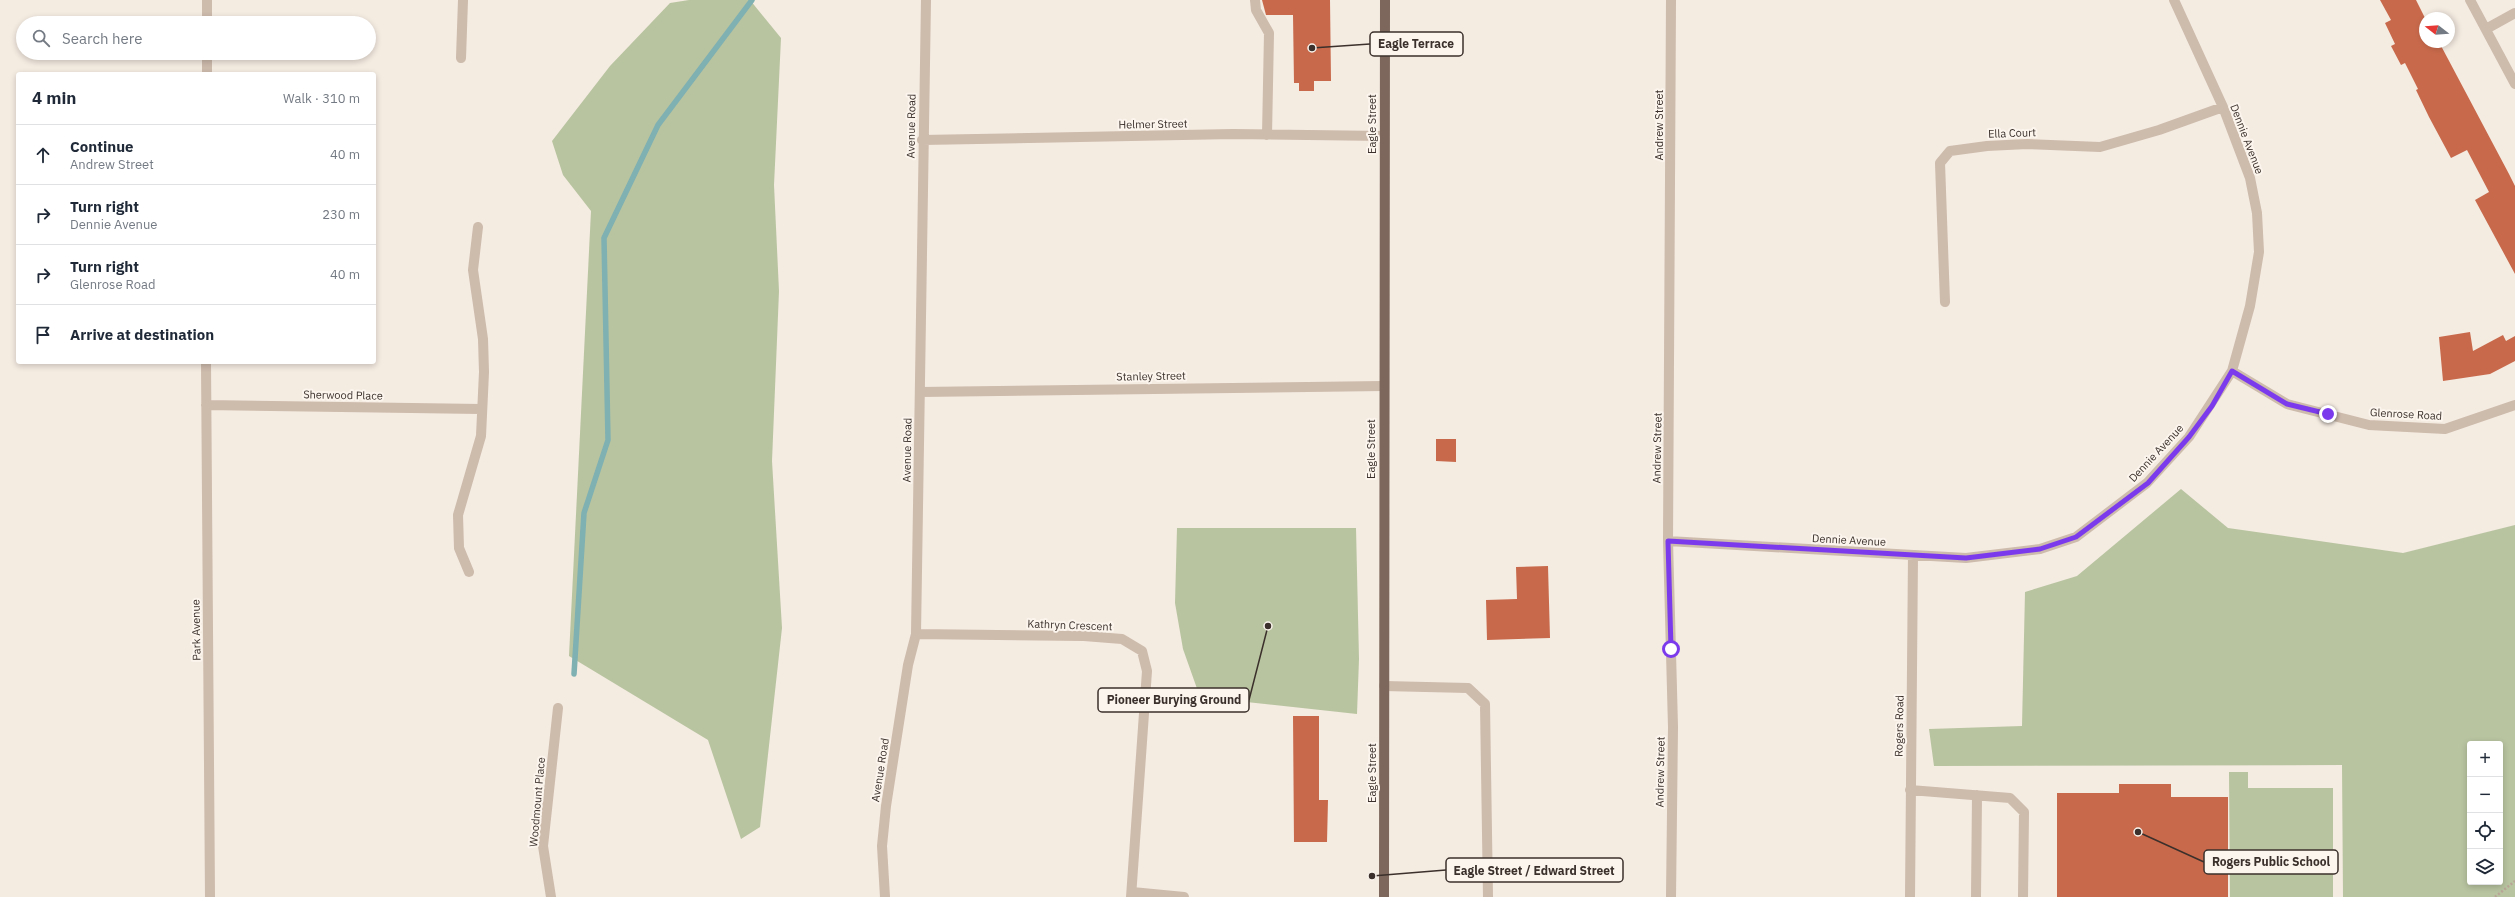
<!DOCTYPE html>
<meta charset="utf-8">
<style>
:root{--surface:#fff;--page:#f6f6f7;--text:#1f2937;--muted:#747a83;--line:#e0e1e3}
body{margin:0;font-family:"IBM Plex Sans",sans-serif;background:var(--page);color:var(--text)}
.controls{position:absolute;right:12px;bottom:12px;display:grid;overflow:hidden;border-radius:4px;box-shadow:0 2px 6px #0003}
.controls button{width:36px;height:36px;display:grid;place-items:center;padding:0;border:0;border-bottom:1px solid var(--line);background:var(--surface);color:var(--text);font:20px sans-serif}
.compass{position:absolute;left:2419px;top:12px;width:36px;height:36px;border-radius:50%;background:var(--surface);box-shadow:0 2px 6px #0003;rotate:287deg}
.stop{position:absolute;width:12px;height:12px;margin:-9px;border:3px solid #7c3aed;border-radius:50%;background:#fff}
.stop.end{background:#7c3aed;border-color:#fff;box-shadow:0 1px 4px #0008}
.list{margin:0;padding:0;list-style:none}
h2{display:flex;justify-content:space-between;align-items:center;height:52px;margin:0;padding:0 16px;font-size:17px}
h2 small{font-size:13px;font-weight:400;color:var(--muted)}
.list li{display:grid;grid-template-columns:26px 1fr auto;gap:12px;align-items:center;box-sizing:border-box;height:60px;padding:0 16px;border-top:1px solid var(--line)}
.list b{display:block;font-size:15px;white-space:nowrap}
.list p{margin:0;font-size:13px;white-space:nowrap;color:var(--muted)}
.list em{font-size:13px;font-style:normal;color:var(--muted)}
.icon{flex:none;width:22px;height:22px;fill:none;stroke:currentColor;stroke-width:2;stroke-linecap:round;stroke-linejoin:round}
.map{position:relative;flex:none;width:2515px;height:897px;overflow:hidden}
.search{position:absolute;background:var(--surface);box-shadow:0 2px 6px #0003;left:16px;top:16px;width:360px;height:44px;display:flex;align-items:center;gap:10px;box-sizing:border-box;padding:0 14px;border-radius:22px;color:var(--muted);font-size:15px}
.panel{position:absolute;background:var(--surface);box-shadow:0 2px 6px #0003;left:16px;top:72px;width:360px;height:292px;border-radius:4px}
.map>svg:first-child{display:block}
.green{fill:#b8c4a0;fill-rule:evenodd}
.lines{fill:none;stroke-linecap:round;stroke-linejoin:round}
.stream{stroke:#7fb0b2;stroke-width:5.5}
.building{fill:#c8694b}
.path{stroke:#b9a596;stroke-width:2.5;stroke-dasharray:2 2;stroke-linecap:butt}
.minor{stroke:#cdbbac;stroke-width:10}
.major{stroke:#7d675c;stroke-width:10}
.route{stroke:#7c3aed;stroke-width:5}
.labels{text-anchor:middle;stroke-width:4;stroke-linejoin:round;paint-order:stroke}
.street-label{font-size:11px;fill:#3b302b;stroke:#fbf5ee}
.leader{fill:none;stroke:#3b302b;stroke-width:1.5}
.callout-dot{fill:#3b302b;stroke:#fbf5ee;stroke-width:1.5}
.callout{fill:#fbf5ee;stroke:#3b302b;stroke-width:1.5}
.callout-label{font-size:12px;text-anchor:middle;font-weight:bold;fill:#3b302b}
</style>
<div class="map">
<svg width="2515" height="897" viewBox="0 0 2515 897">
<rect width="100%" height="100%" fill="#f4ebe1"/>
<!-- green -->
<path class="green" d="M689 0H750L781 38 774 185 779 291 772 461 782 628 760 827 741 839 708 740 569 656 591 211 563 175 552 141 610 66 670 3Z
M2181 489 2228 528 2403 553 2515 525V897H2343L2342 765 1934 766 1929 729 2022 726 2025 592 2077 576ZM2470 744H2500V882H2470Z
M1177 528H1356L1359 659 1357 714 1200 697 1183 649 1175 603Z
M2229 772H2248V788H2333V897H2230Z"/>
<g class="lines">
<!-- stream -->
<path class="stream" d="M574 674 584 513 608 440 604 238 658 125 752 0"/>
</g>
<!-- building -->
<path class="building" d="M1262 0H1330L1331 81H1314V91H1299V83H1294L1293 15H1266Z
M2380 0H2416L2425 18V42H2439L2509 174 2515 186V274L2475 200 2489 192 2467 150 2451 158 2429 117 2416 90 2418 89 2405 63 2401 65 2391 46 2395 44 2385 23 2391 20Z
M2470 332 2473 351 2503 335 2506 341 2515 336V361L2490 374 2443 381 2439 337Z
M1436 439H1456V462L1436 461Z
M1548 566 1550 638 1487 640 1486 600 1517 599 1516 567Z
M1293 716H1319V800H1328L1327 842H1294Z
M2119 784H2171V797H2228V897H2057V793H2119Z"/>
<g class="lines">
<!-- path -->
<path class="path" d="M2495 897 2515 881"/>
<!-- minor -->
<path class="minor" d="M1255 0 1256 10 1269 33 1267 135
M2470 0 2515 84
M207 23V0
M2486 29 2515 13
M461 58 463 0
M207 74V53
M922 140 1233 134 1384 136
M1945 302 1940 163 1950 151 1987 146 2027 144 2100 147 2159 130 2223 107
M206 362 210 897
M2232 371 2287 404 2369 425 2445 429 2515 405
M920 392 1383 386
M206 405 481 409
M1668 541 1966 558 2040 549 2076 537 2147 483 2189 437 2232 371 2250 306 2259 252 2257 213 2250 178 2223 107 2174 0
M469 572 459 548 458 515 481 436 484 372 483 339 473 270 478 227
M916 634 1084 636 1122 639 1142 651 1147 671 1131 897
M1384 686 1468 688 1485 704 1488 897
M1910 790 2010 798 2024 812 2023 897
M1132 892 1184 897
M551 897 543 846 558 708
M885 897 882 846 886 806 908 665 916 634 926 0
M1671 897 1673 727 1668 541 1671 0
M1910 897 1913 555
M1976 897 1977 795"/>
<!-- major -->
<path class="major" d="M1384 897 1385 0"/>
</g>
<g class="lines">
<!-- route -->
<path class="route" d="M1671 649 1668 541 1966 558 2040 549 2076 537 2148 483 2189 437 2212 406 2232 371 2287 404 2328 414"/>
</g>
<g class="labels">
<!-- street labels -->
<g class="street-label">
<text transform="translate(1153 124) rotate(-1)" y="4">Helmer Street</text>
<text transform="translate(1372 124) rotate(-90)" y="4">Eagle Street</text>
<text transform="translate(1659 125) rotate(-90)" y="4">Andrew Street</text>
<text transform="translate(911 126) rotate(-89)" y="4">Avenue Road</text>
<text transform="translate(2012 133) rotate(-2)" y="4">Ella Court</text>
<text transform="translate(2247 139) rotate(69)" y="4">Dennie Avenue</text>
<text transform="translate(1151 376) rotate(-1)" y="4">Stanley Street</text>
<text transform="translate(343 395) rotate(1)" y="4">Sherwood Place</text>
<text transform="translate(2406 414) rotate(3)" y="4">Glenrose Road</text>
<text transform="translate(1657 448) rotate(-89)" y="4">Andrew Street</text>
<text transform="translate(1371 449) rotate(-90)" y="4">Eagle Street</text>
<text transform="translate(907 450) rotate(-89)" y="4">Avenue Road</text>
<text transform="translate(2156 453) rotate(-47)" y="4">Dennie Avenue</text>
<text transform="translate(1849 540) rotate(3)" y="4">Dennie Avenue</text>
<text transform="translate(1070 625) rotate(2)" y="4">Kathryn Crescent</text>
<text transform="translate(196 630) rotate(-91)" y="4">Park Avenue</text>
<text transform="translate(1899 726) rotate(-89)" y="4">Rogers Road</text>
<text transform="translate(880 770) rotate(-81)" y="4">Avenue Road</text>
<text transform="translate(1660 772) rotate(-89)" y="4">Andrew Street</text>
<text transform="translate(1372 773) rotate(-90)" y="4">Eagle Street</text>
<text transform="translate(537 802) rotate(-85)" y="4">Woodmount Place</text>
</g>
</g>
<!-- callouts -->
<path class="leader" d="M1312 48L1370 44M1268 626L1249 700M2138 832L2204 862M1372 876L1446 870"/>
<g class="callout-dot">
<circle cx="1312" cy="48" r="4"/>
<circle cx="1268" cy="626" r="4"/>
<circle cx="2138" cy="832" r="4"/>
<circle cx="1372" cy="876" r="4"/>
</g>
<g class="callout">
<rect x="1370" y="32" width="93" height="24" rx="4"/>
<rect x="1098" y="688" width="151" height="24" rx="4"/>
<rect x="2204" y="850" width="134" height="24" rx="4"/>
<rect x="1446" y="858" width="177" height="24" rx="4"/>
</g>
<g class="callout-label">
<text x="1416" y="48">Eagle Terrace</text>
<text x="1174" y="704">Pioneer Burying Ground</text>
<text x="2271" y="866">Rogers Public School</text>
<text x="1534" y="875">Eagle Street / Edward Street</text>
</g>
</svg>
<div class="controls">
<button>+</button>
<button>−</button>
<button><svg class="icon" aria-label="locate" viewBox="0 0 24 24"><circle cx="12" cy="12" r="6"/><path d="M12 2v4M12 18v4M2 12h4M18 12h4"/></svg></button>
<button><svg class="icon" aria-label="layers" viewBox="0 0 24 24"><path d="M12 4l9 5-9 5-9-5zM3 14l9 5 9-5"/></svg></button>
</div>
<svg class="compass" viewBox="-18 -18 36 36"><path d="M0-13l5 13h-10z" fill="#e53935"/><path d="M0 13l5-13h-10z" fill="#747a83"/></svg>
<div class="stop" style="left:1671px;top:649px"></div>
<div class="stop end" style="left:2328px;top:414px"></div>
<div class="search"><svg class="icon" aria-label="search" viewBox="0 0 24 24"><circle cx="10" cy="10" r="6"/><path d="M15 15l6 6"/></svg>Search here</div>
<section class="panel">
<h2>4 min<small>Walk · 310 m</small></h2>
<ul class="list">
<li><svg class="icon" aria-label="ahead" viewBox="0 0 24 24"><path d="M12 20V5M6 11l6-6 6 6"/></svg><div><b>Continue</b><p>Andrew Street</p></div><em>40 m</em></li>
<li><svg class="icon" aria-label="right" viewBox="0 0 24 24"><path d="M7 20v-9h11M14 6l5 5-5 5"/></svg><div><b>Turn right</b><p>Dennie Avenue</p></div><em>230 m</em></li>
<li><svg class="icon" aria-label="right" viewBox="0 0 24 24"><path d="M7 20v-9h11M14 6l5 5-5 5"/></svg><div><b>Turn right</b><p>Glenrose Road</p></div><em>40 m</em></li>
<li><svg class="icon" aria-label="arrive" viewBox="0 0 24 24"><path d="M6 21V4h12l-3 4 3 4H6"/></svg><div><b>Arrive at destination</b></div></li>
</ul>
</section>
</div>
